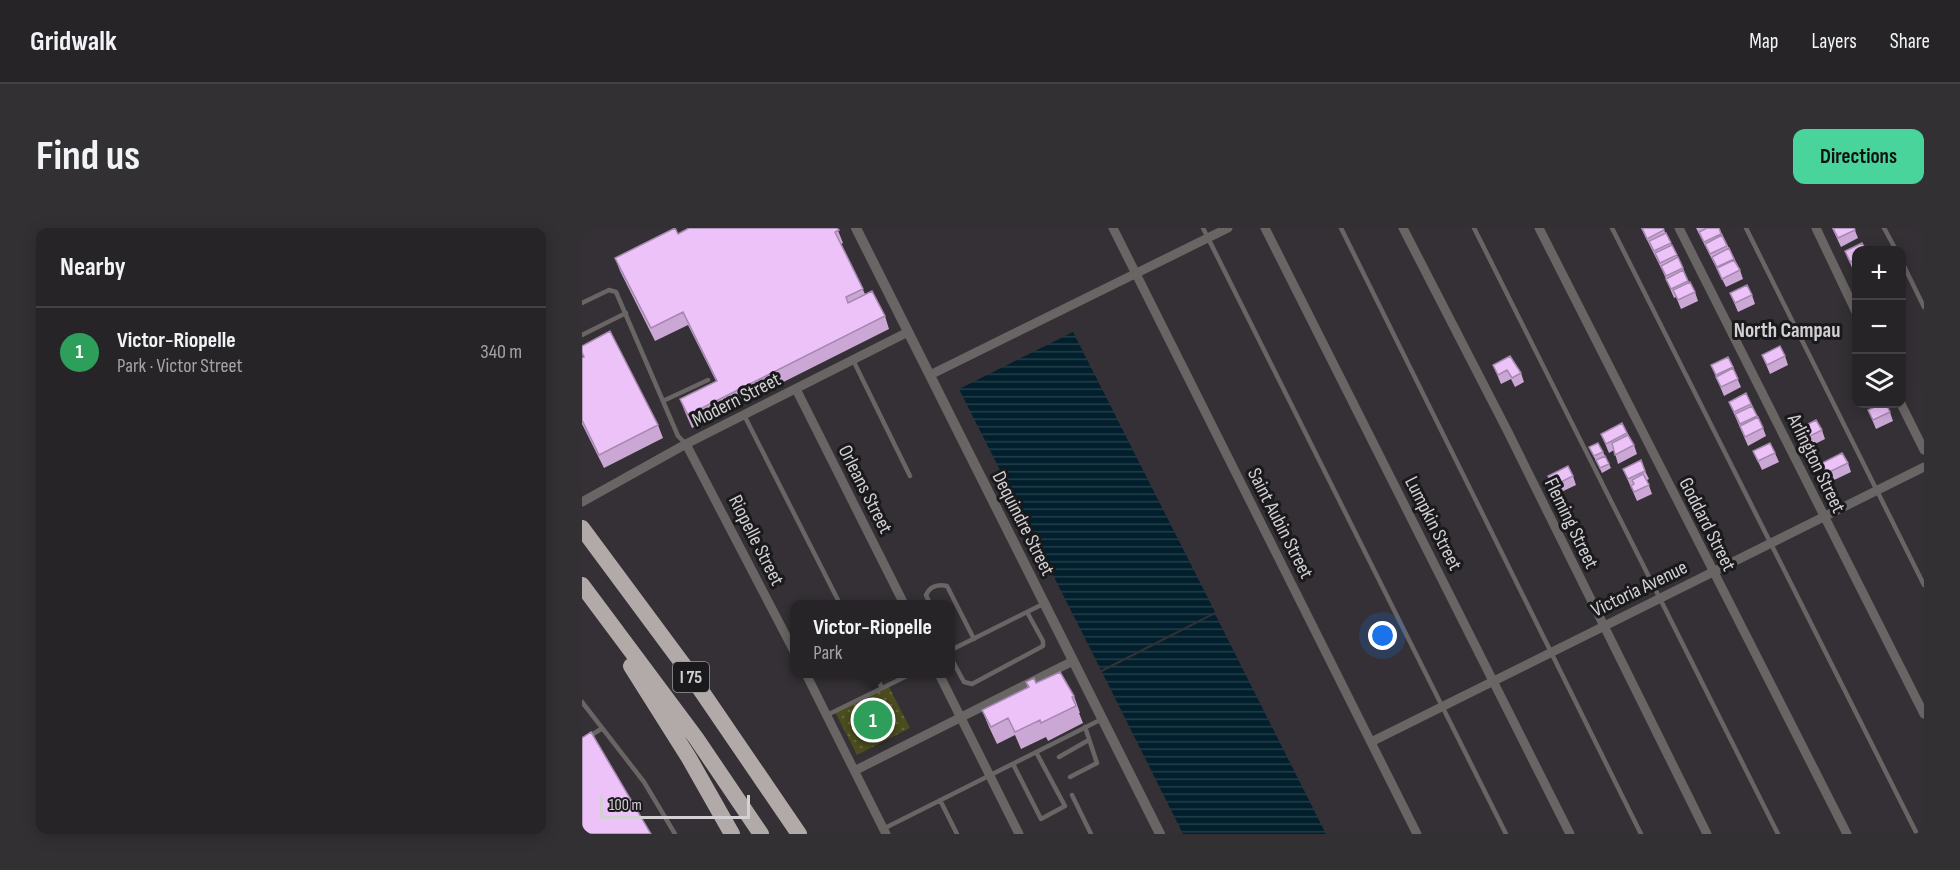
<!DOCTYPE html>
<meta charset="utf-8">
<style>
:root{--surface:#272428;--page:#333034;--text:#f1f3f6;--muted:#a4a4a8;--line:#434145;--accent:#49d49c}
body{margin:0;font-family:"Sofia Sans Condensed",sans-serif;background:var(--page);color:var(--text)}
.controls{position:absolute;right:18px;top:18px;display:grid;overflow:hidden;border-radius:12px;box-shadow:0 3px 15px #0003}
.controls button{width:54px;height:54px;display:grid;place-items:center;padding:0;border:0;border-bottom:2px solid var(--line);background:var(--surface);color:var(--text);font:30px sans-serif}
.scale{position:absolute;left:18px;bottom:15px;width:150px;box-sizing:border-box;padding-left:6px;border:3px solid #d2d0d3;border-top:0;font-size:16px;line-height:21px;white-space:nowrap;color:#d2d0d3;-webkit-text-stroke:4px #1a191b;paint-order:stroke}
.you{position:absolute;left:801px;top:408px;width:21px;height:21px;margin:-15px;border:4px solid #fff;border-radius:50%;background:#1a73e8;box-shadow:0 0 0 9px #1a73e833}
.badge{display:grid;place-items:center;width:39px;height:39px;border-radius:50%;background:var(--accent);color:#fff;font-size:20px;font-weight:700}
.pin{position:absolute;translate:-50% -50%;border:3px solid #fff;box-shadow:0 2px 6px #0006}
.popup{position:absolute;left:208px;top:372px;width:165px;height:78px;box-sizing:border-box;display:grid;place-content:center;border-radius:12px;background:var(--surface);filter:drop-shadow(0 2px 4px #0005);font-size:20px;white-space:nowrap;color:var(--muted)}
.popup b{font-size:22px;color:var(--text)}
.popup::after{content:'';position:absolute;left:50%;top:100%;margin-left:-12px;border:12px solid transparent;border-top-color:var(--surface)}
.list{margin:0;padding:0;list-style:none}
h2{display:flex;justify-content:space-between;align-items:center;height:78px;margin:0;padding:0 24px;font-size:26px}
h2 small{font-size:20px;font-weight:400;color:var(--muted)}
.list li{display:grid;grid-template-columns:39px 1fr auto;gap:18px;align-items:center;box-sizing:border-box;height:90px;padding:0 24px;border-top:2px solid var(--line)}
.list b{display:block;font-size:22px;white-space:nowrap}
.list p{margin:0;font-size:20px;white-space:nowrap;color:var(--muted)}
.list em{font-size:20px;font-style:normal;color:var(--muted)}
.icon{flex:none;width:33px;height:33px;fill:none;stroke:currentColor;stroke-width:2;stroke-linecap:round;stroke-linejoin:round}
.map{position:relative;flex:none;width:1342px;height:606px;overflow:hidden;border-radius:12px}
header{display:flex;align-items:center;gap:36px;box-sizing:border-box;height:84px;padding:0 30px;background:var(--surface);border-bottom:2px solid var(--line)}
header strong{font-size:28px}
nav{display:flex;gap:33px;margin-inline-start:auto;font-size:21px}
.intro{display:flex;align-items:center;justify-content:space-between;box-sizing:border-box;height:144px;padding:0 36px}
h1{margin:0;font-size:42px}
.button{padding:15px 27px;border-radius:12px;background:var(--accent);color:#111;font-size:21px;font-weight:700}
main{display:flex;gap:36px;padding:0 36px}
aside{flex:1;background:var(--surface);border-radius:12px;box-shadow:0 3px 15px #0003}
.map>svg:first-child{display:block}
.grass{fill:url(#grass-dots)}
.water{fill:url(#water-rules)}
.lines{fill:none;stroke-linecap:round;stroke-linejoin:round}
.service{stroke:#686564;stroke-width:4.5}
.minor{stroke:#686564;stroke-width:9}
.tertiary{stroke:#686564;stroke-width:10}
.motorway{stroke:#b1aaa8;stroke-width:16}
.wall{fill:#cba7d6}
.building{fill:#ecc2f9;stroke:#a588ae;stroke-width:1.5}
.labels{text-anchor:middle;stroke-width:6;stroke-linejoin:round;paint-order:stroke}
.shield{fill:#1a191b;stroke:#9b999c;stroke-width:1.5}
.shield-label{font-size:18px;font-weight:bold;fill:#d2d0d3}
.street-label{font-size:20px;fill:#d2d0d3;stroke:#1a191b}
.neighbourhood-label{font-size:21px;font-weight:bold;fill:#d2d0d3;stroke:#1a191b}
</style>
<header>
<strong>Gridwalk</strong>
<nav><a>Map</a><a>Layers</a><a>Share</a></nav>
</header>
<div class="intro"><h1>Find us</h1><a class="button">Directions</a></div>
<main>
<aside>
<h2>Nearby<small></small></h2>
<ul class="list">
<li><span class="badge" style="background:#2e9e5b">1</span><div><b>Victor-Riopelle</b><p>Park · Victor Street</p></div><em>340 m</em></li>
</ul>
</aside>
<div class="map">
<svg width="1342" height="606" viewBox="0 0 1342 606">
<defs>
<pattern id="grass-dots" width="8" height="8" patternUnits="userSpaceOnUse" patternTransform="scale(1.5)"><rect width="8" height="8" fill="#4b4d1e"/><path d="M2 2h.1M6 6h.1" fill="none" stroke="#64663e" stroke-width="1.8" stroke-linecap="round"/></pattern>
<pattern id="water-rules" width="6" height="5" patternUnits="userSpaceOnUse" patternTransform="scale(1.5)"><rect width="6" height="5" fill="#011f2c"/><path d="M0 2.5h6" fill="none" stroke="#253e4a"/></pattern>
</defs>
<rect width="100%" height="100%" fill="#343035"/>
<!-- grass -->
<path class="grass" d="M306 457 328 500 275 527 253 484Z"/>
<!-- water -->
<path class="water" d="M491 104 633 384 519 442 377 161Z
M633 386 744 606H601L520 444Z"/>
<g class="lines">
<!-- service -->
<path class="service" d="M621 0 924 606
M759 0 1059 606
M892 0 1196 606
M1030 0 1335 606
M1164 0 1342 357
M1302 0 1314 22
M1320 34 1342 79
M0 75 27 62 34 64 96 208 104 216
M0 107 44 85
M271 132 328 248
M81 173 126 152
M162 187 258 376
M348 376 344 367C348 358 356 356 365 358L392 411
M369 422 461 376
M369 430 382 454 390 456 461 418V413L445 384
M293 446 300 460
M0 474 62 554 93 606
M245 487 329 446
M0 513 19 501
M477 529 505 513
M431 536 459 591 483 578 454 524
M488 549 515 535 503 499
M490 567 509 606
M358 572 375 606
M301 601 520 491"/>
<!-- minor -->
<path class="minor" d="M531 0 835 606
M683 0 988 606
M821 0 926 204 1125 606
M957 0 1265 606
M1097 0 1342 486
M1234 0 1274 84
M348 147 646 0
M214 161 322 376
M1319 176 1342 222
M104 216 213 425
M0 274 104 216 326 104
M224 446 304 606
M357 446 437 606
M789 514 1342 239
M274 542 491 433"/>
<!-- tertiary -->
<path class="tertiary" d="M274 0 578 606"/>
<!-- motorway -->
<path class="motorway" d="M0 300 103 439 217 606
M0 357 114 510 179 606
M49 438 107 530 150 606"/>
</g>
<!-- wall -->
<path class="wall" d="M255 0 261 15 259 16 283 66 303 88 307 101 110 200 103 184 98 171 134 153 106 97 73 113 38 43 33 30 96 6Z
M1059 0H1081L1101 40 1107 55 1113 64 1116 73 1099 81 1094 69 1092 70 1081 44Z
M1114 0H1137L1158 42 1161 51 1144 59Z
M1250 0H1272L1276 10 1259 19Z
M1275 22V43L1274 41 1271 42 1263 23Z
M1148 65 1170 67 1173 76 1156 84Z
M0 118 76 197 81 210 22 240 0 196V130L1 129 0 126Z
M1180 127 1203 128 1206 137 1188 146Z
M1146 129 1159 159 1142 168 1129 137Z
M911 137 939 145 942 154 933 159 929 151 919 156Z
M1164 165 1181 200 1184 208 1166 218 1147 174Z
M1286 182 1308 184 1311 193 1294 201Z
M1040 195 1052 217 1055 226 1036 236 1032 222 1027 225 1019 206Z
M1216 201 1240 202 1243 211 1225 220Z
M1007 219 1021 224 1029 240 1020 245Z
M1171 223 1193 225 1197 234 1180 242Z
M1240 235H1266L1269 244 1248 254Z
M1041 241 1063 243 1067 251 1065 252 1070 266 1055 273Z
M966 248H991L994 257 975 266Z
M444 454 454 455 492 468 498 485H497L501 495 466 513 464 509 439 521 433 507 415 516 407 499 400 482 446 460Z"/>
<!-- building -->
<path class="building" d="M93 0 96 6 107 0H255L257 2 253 4 281 61 264 69 266 75 290 63 303 88 106 187 98 171 135 153 101 84 69 100 33 30Z
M1060 0H1081L1082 2 1065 11Z
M1125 0H1137L1139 6 1122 14 1117 4Z
M1251 0H1272L1273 2 1256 10Z
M1084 5 1089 15 1072 23 1067 13Z
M1140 7 1145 18 1128 26 1123 16Z
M1280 15 1284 22H1275V31L1268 34 1263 23Z
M1090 17 1095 27 1078 35 1073 25Z
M1147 20 1152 31 1135 39 1130 29Z
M1096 29 1101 40 1084 48 1079 38Z
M1152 32 1158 42 1140 51 1135 40Z
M1275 33V41L1271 34Z
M1101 42 1106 53 1089 61 1084 51Z
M1108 54 1113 64 1096 72 1091 62Z
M1165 57 1170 67 1153 75 1148 65Z
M28 103 76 197 17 227 0 192V130L2 129 0 124V118Z
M1198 118 1203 128 1185 137 1180 127Z
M928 128 939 145 930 150 925 142 916 147 911 137Z
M1146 129 1151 139 1134 147 1129 137Z
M1151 140 1156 151 1139 159 1134 149Z
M1164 165 1169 176 1152 184 1147 174Z
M1299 176H1304L1308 184 1291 192 1286 182Z
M1170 178 1175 188 1158 196 1153 186Z
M1176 189 1181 200 1163 209 1158 198Z
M1234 192 1240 202 1222 211 1216 201Z
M1040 195 1045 205 1024 216 1019 206Z
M1046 207 1052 217 1033 227 1030 215Z
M1016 215 1021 224 1012 228 1007 219Z
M1188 215 1193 225 1176 233 1171 223Z
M1260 225 1266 235 1245 245 1240 235Z
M1023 228 1027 236 1018 240 1014 232Z
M1059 232 1063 243 1046 251 1041 241Z
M986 238 991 248 971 258 966 248Z
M1061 246 1067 257 1052 264 1049 258 1052 256 1050 252Z
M478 444 492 468 490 469 494 478 459 495 458 492 433 504 426 490 409 499 400 482 447 459 444 454 452 450 454 455Z
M9 504 69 606H0V510Z"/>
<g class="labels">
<!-- shield labels -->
<rect class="shield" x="91" y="434" width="36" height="30" rx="4.5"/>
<g class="shield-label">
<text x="109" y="455">I 75</text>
</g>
<!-- street labels -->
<g class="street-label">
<text transform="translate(154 171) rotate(-27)" y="7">Modern Street</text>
<text transform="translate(1235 235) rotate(64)" y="7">Arlington Street</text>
<text transform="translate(284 261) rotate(63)" y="7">Orleans Street</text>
<text transform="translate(442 295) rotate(63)" y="7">Dequindre Street</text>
<text transform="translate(699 295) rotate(63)" y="7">Saint Aubin Street</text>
<text transform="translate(852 295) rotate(63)" y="7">Lumpkin Street</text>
<text transform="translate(990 295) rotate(64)" y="7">Fleming Street</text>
<text transform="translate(1126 296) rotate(63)" y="7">Goddard Street</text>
<text transform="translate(175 312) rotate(63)" y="7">Riopelle Street</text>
<text transform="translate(1057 360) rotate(-26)" y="7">Victoria Avenue</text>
</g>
<!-- neighbourhood labels -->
<g class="neighbourhood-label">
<text x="1205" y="109">North Campau</text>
</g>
</g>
</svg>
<div class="controls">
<button>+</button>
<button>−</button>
<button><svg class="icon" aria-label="layers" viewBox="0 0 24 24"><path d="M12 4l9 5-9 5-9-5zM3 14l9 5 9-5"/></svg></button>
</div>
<div class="scale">100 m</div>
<div class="you"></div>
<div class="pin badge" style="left:291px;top:492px;background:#2e9e5b">1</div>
<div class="popup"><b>Victor-Riopelle</b>Park</div>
</div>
</main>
